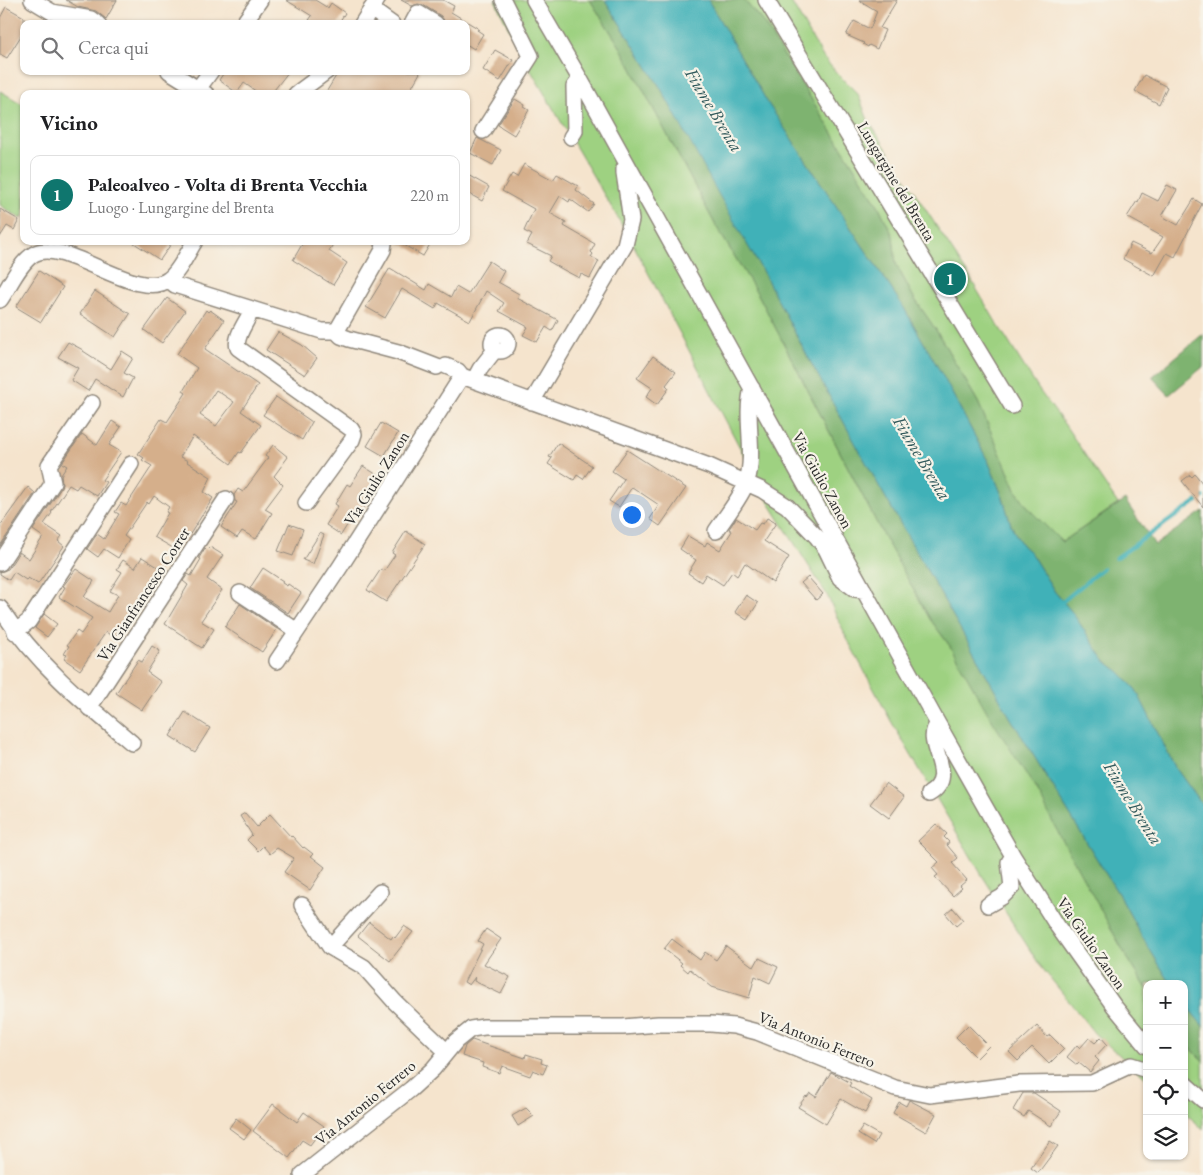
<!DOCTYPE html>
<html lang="it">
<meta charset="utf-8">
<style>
:root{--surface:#fff;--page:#f6f6f6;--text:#202124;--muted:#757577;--line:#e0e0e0;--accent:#0f766e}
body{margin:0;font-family:"EB Garamond",serif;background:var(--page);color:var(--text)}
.controls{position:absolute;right:15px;bottom:15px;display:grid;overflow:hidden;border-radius:10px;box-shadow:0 1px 4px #0004}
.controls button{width:45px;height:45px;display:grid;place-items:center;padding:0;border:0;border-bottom:1px solid var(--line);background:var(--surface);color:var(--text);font:25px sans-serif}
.you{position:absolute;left:631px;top:514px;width:18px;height:18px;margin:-12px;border:4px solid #fff;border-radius:50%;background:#1a73e8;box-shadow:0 0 0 8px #1a73e833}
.badge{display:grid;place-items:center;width:32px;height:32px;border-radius:50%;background:var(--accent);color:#fff;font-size:16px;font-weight:700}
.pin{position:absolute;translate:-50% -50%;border:2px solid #fff;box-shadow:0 1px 5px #0006}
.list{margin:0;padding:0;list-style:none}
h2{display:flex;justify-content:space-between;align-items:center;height:65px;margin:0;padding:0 20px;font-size:21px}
h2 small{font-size:16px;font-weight:400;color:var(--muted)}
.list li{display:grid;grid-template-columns:32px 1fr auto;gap:15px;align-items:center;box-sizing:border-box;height:80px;margin:0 10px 10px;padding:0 10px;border:1px solid var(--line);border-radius:10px}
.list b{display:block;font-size:19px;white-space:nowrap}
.list p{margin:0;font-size:16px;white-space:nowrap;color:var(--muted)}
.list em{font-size:16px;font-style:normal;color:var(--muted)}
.icon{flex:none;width:28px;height:28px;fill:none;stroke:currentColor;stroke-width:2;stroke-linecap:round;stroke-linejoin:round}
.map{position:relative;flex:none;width:1203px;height:1175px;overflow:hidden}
.search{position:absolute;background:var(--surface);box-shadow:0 1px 4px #0004;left:20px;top:20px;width:450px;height:55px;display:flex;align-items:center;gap:12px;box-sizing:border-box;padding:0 18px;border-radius:10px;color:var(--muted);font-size:19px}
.panel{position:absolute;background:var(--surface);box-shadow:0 1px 4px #0004;left:20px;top:90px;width:450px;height:155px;border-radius:10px}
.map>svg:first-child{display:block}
.green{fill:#9ed181;stroke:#647e56}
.forest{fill:#7eb36f;stroke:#546f4d}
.water{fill:#40b1b8;stroke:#366e72}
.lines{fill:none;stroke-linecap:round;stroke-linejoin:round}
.stream{stroke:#40b1b8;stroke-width:4}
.building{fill:#d5af8b;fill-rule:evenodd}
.minor-casing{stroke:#90887c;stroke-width:18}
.minor{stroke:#fff;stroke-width:15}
.labels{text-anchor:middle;stroke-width:4.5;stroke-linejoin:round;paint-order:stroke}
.street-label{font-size:16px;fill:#2b2b2b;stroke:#f7f3e8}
.water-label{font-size:18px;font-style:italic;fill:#325a5c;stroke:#f7f3e8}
</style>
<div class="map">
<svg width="1203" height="1175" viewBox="0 0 1203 1175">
<rect width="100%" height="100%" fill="#f7f3e8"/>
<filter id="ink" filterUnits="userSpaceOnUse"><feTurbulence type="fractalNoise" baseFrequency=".02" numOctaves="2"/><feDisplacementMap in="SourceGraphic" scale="10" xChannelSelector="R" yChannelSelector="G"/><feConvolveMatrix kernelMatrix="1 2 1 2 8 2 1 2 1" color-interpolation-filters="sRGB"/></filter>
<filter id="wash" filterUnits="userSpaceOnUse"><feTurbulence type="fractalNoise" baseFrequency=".0096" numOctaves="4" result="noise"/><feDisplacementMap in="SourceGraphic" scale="20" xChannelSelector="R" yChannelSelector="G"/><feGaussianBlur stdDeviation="1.12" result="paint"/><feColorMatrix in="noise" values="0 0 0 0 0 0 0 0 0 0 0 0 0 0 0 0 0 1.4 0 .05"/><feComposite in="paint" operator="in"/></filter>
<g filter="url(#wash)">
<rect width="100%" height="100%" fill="#f5e4cd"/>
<!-- green -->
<path class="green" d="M495 0H590L621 48 716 226 759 296 883 535 930 619 950 646 1040 796 1125 954 1147 989V1079L1095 1034 1076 1010 1039 964 983 877 891 721 845 635 827 595 769 503 632 242 524 59Z
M744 0H790L823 57 836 72 858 94 868 120 970 278 996 322 1039 390 1065 425 1118 504 1062 542 1031 511 1017 492 978 402 936 330 914 298 896 264 893 236 878 205 762 21Z
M0 91 24 105V214L21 219 0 205Z
M1184 1041 1203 1061V1129L1184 1112Z"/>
<!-- forest -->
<path class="forest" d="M590 0H605L660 87 764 274 810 361 879 486 994 688 1010 717 1122 900 1141 935 1171 984H1147V989L1125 954 1054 825 1040 796 990 717 950 646 930 619 883 535 759 296 716 226 621 48Z
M708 0H744L762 21 776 43 878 205 893 236 896 264 914 298 936 330 978 402 1017 492 1031 511 1062 542 1125 500 1155 545 1203 511V806L1175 767 1136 690 1120 672 1105 661 1072 612 1055 592 1030 552 1023 546 1017 537 1011 525 1003 498 989 463 944 378 904 308 769 105Z
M1203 334V367L1169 395 1152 377Z
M1184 1003 1203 1026V1061L1184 1041Z"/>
<!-- water -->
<path class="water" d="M605 0H708L769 105 904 308 944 378 989 463 1003 498 1011 525 1017 537 1023 546 1030 552 1055 592 1072 612 1105 661 1120 672 1136 690 1175 767 1203 806V1026L1184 1003V984H1171L1141 935 1122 900 1010 717 994 688 879 486 810 361 764 274 715 188 660 87Z"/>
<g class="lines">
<!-- stream -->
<path class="stream" d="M1116 558 1203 497
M1061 603 1103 568"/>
</g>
<g id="blocks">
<!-- building -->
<path class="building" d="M66 0H117L106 19 96 11 78 7Z
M286 0H315L328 8 331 3 345 13 338 24H315L309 20 312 16Z
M401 0H443L454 6 451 12 479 29 477 30 483 34 474 49 466 44V24H445L441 16 423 5 418 4 412 6Z
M859 0H897L880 28 885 30 877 49 869 45 868 47 863 44 864 43 846 35 854 21 870 29 877 11Z
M6 7 24 17V31L7 58 0 54V18Z
M495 50 513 60 500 81 483 70Z
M225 71H289L271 94H260L244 83 237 93 219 80Z
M339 71H421L408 94H325Z
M1144 75 1167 87 1159 104 1135 91Z
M515 99 525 105 524 107 529 110 514 135 498 125Z
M477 138 501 150 493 165 470 153Z
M524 164 553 180 557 174 578 186 576 190 594 204 588 212 570 199 569 202 560 196 550 213 566 222 564 226 595 244 591 252 593 254 591 257 599 261 590 278 581 274 579 278 562 269 548 261 551 256 527 244 532 235 524 231 534 209 502 191 512 174 517 177Z
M466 174 489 187 482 201 466 192Z
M1167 185 1177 190 1162 216 1178 225 1194 199 1202 204 1175 257 1167 253 1154 276 1123 259 1131 243 1152 253 1163 237 1127 217 1137 201 1138 202 1142 193 1158 201Z
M0 209 19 220 14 230 7 226 0 237Z
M131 241H173L160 260Z
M304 241H335L329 251 347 263 333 285 293 260Z
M397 241H432L423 256Z
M489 261 504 271 498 282 519 294 517 298 558 320 552 331 546 327 537 342 523 335 528 327 499 311 504 303 486 291 470 321 438 303 435 309 402 289 385 318 366 307 390 268 426 290 429 284 451 297 456 287 468 294Z
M39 271 63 287 41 322 16 307Z
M95 291 130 314 115 337 80 314Z
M167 298 185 311 162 343 144 330Z
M206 310 208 312 210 310 224 320 205 349 258 385 241 411 261 425 241 453 239 452 231 464 193 436 180 457 188 461 187 462 211 477 204 492 213 498 180 550 174 547 173 548 154 537 168 513 166 512 169 507 154 496 149 504 147 502 124 536 129 540 118 558 104 549 98 557 87 549 97 534 104 539 119 514 115 512 121 503 126 506 152 466 142 460 144 458 138 454 161 419 167 422 186 393 183 391 197 368 177 354ZM216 390 234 402 216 426 200 415Z
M278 332 302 345 317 358 305 375 266 350Z
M68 342 83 350V351L111 369 122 351 133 358 124 373 133 378 123 397 95 379 88 391 71 380 78 368 58 357Z
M653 356 676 372 666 385 669 388 657 405 646 397 652 388 637 378Z
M276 397 312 422 302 440 263 415Z
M112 421 121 427 109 445 121 452 102 480 106 482 97 496 79 485 76 489 69 485 51 512 52 513 44 524 62 536 58 541 64 546 38 584 28 578 26 580 14 572 9 580 0 574V572L8 569 19 552 29 559 43 537 33 530 61 488 62 484 61 475 67 466 62 463 82 434 97 445Z
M381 423 398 433 384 456 367 446Z
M558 443 592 466 583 479 577 475 574 480 548 464 552 458 549 457Z
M273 445 288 457 274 476 283 485 265 509 272 513 256 539 242 531 237 538 221 527 237 502 235 501 234 495 238 489 243 492 268 458 265 456Z
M627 450 686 488 660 526 650 519 659 505 632 487 619 507 609 501 624 479 612 471Z
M363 466 379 476 364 500 367 502 360 513 356 511 341 535 326 525 338 506 335 504 347 484 350 486Z
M1195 474 1203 484V507L1182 481 1190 475 1192 477Z
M28 487 35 493 0 546V526Z
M736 518 755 530 760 523 763 524 767 518 776 523 764 541 789 557 773 583 745 563 737 576 732 572 723 585 706 574 701 582 688 573 696 560 680 549 688 536 705 546 707 542 720 550 732 531 729 529Z
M289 524 303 529 293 556 278 551Z
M406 531 425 544 386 602 367 590 381 569 384 571 395 555 392 553Z
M320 533 324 535 313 564 303 560Z
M210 547 223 555 207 579 222 590 201 621 214 629 202 648 165 624 188 585 183 581 188 574 191 576 201 559 199 558 205 548 207 550Z
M142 557 161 569 135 610 133 609 114 638 106 632 80 670 64 659 67 655 64 654 69 646 67 645 77 631 81 634 92 618 59 597 65 587 63 586 76 569 94 581 84 597 108 612 118 595 110 591 122 572 117 569 123 560 135 568Z
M263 568 283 581 282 583 287 586 288 584 301 593 288 613 250 588Z
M808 577 823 594 816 600 801 583Z
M746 595 758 603 747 620 735 612Z
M240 604 277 629 262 652 225 627Z
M44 614 57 624 47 637 35 628Z
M152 646 160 651 147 672 161 682 142 710 116 693 138 660 142 662Z
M185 712 210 728 195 752 170 736Z
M886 783 904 797 889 818 870 804Z
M245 813 257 827 270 814 291 837 292 836 303 848 304 847 313 854 311 856 325 867 310 890 284 872 294 858 277 848 270 854 263 846 258 851 247 840 252 835 240 816Z
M936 824 947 834 944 837 949 842 947 845 958 858 952 863 967 880 960 886 962 888 953 896 935 877 938 875 932 868 939 862 918 841Z
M953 908 963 920 956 926 946 914Z
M369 922 391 939 393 936 395 938 404 926 413 932 390 961 358 936Z
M486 929 501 939 484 964 510 977 501 994 474 981 475 977 469 985 464 982 483 944 478 941Z
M672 939 700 960 705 952 716 960 726 946 754 967 759 958 778 967 770 983 755 976 749 998 712 987 690 969 688 972 680 965 682 963 664 949Z
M968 1025 989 1046 977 1058 956 1037Z
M1037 1026 1047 1037 1050 1035 1064 1049 1049 1064 1032 1047 1018 1061 1009 1052Z
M1101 1037 1107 1044 1095 1057 1099 1061 1090 1072 1079 1063 1077 1065 1067 1057 1077 1045 1080 1048 1089 1038 1095 1043Z
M472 1040 525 1058 526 1054 542 1059 541 1063 547 1065 543 1074 533 1070 530 1076 502 1066 499 1073 482 1067 483 1063 462 1056 465 1046Z
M831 1072 851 1083 849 1086 872 1100 865 1113 841 1099 826 1124 798 1107 806 1096 807 1097 810 1093 816 1097Z
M1023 1093H1034L1061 1111 1051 1126 1028 1111 1024 1117 1013 1110Z
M909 1100 936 1114 926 1132 893 1113 899 1102 906 1106Z
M273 1104 297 1122 304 1112 324 1126 310 1145 302 1140 289 1158 253 1131Z
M526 1108 534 1116 518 1126 512 1116Z
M236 1118 251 1130 244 1139 229 1128Z
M863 1126 879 1135 874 1144 858 1134Z
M1050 1141 1058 1146 1038 1173 1031 1168Z"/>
</g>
</g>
<g filter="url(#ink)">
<use href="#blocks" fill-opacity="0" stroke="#90887c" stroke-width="1"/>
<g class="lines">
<defs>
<path id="minor" d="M32 0 52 12 91 19 98 24
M534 0 580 79 938 724 1013 856 1058 927 1114 1006 1147 1046
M766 0 1012 406
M371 9 392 24
M243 24 260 0
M362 24 377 0
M412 24 418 13 436 24
M169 71 206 94
M198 89 211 71
M296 94 327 71
M483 131 531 56 503 0
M571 137 575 131 574 87 580 79
M169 280 175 285 322 331H336
M0 300C9 287 20 262 34 254 63 236 139 304 169 279 179 272 188 252 195 241
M252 309C248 321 234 336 238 348L351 429 354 434 352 440 306 503
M336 331 341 336 349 339 398 352 437 367
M336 331 339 327 383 250 384 243 382 241
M492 343a8 8 0 1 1 16 0a8 8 0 1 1-16 0Z
M446 366 458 371 462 376
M474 380 480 369 495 350
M532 402 625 245 631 220 624 173V169L628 167
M716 531C724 519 744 493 747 481 756 451 744 418 752 388
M0 563 53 483 49 465 92 403
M240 593 297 631
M0 608C35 662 83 702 132 743
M15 632 29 621 131 464
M277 661 340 567 462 376 709 466 762 490 787 506 817 537 826 549 840 578 855 589 864 590
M89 708 226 499
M929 794C961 775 920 743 938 724
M302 905 330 947 364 967 395 1002 447 1052
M988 905 1002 897 1012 887 1009 862 1013 856
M330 947 380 892
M1184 1083 1203 1100
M302 1175 411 1089 433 1069 456 1041 471 1029 484 1027H623L658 1024H711L734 1026 757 1032 895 1088 930 1095 1019 1084 1092 1083 1131 1065 1147 1070"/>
</defs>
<!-- minor casing -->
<use href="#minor" class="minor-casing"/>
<!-- minor -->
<use href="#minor" class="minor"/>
</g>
</g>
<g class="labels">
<!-- street labels -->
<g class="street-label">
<text transform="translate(897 181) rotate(59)" y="6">Lungargine del Brenta</text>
<text transform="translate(376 478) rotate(-58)" y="6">Via Giulio Zanon</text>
<text transform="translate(823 480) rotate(61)" y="6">Via Giulio Zanon</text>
<text transform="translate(143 594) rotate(-57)" y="6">Via Gianfrancesco Correr</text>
<text transform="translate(1092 943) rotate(55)" y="6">Via Giulio Zanon</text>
<text transform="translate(817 1039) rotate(22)" y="6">Via Antonio Ferrero</text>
<text transform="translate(365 1102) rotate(-39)" y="6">Via Antonio Ferrero</text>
</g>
<!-- water labels -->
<g class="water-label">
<text transform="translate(714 110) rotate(59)" y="6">Fiume Brenta</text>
<text transform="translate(922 458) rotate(59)" y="6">Fiume Brenta</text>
<text transform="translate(1133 803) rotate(58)" y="6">Fiume Brenta</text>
</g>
</g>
</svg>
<div class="controls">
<button>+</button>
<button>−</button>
<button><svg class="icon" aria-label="locate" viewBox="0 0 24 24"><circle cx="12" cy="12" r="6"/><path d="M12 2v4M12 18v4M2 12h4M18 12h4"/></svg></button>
<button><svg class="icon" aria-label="layers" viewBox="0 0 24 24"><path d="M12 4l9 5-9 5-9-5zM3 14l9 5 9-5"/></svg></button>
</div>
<div class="you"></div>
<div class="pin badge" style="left:950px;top:279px">1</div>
<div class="search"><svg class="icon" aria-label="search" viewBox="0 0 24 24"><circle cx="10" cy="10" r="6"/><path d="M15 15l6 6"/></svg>Cerca qui</div>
<section class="panel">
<h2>Vicino<small></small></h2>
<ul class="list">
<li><span class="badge">1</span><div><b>Paleoalveo - Volta di Brenta Vecchia</b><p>Luogo · Lungargine del Brenta</p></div><em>220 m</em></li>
</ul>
</section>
</div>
